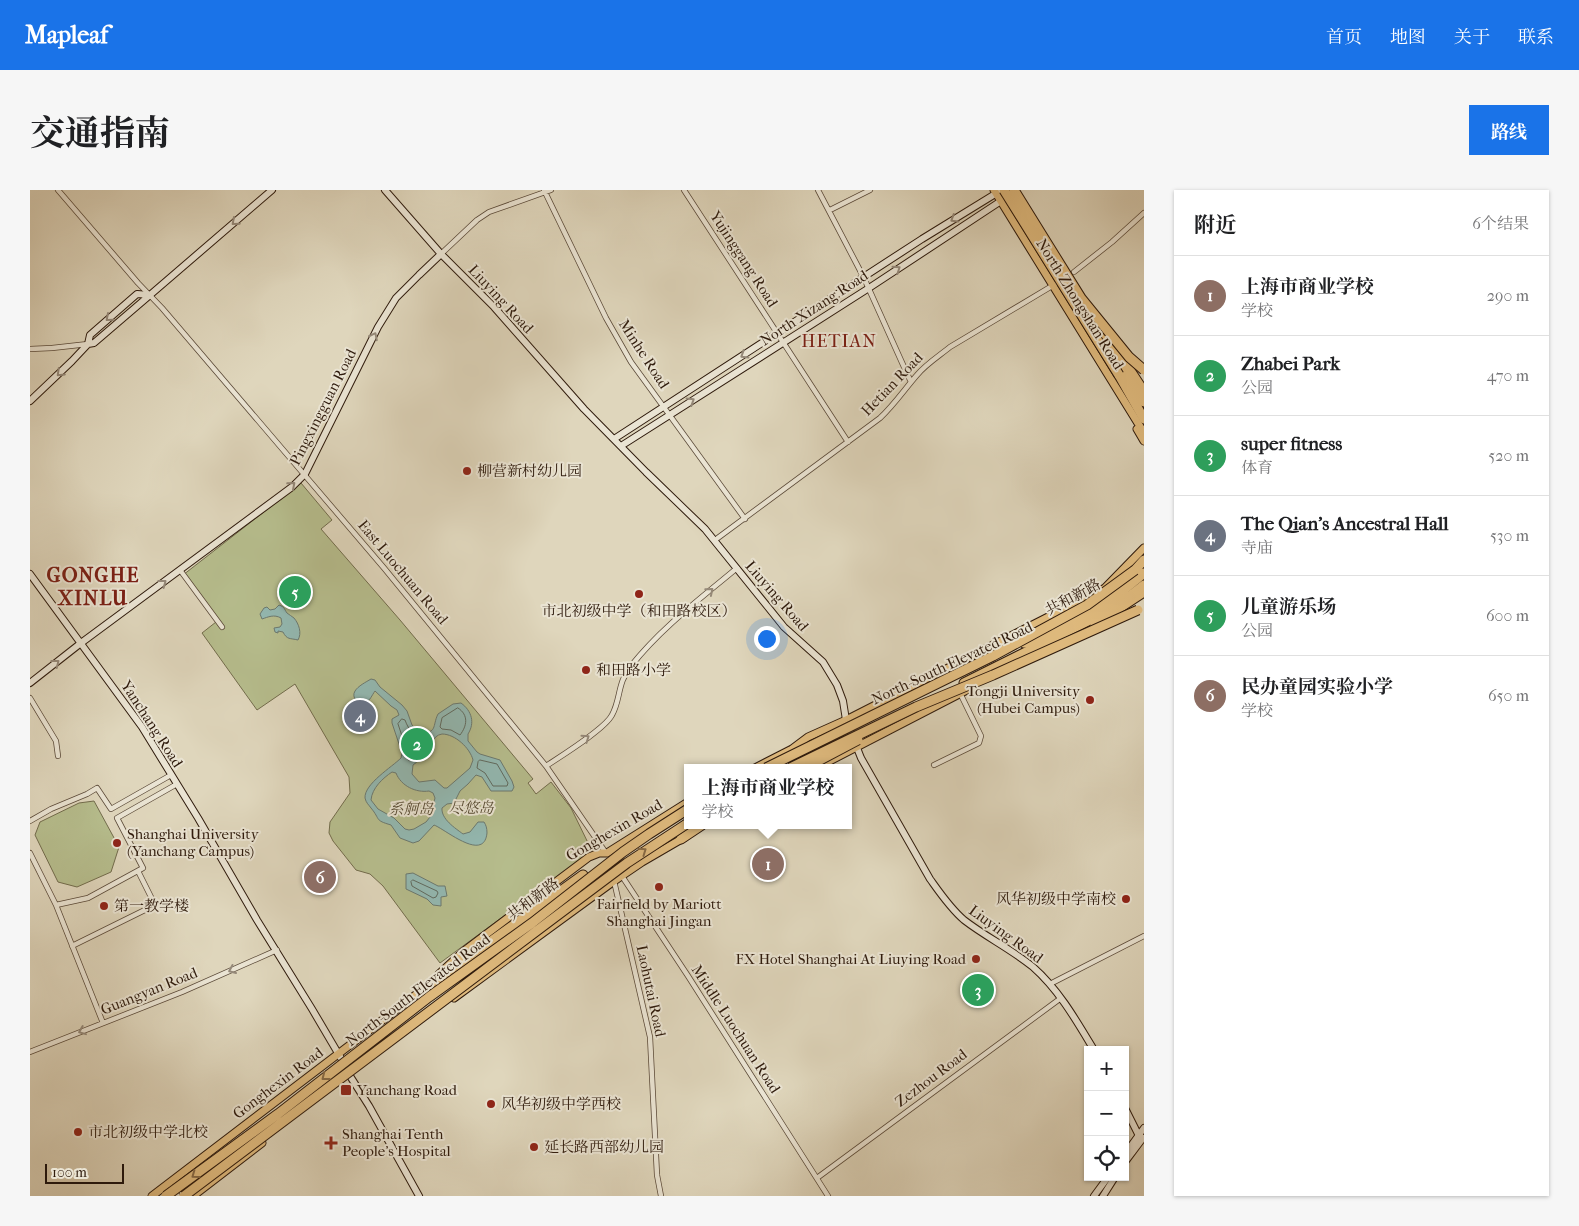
<!DOCTYPE html>
<html lang="zh">
<meta charset="utf-8">
<style>
:root{--surface:#fff;--page:#f6f6f6;--text:#202124;--muted:#757577;--line:#e0e0e0;--accent:#1a73e8}
body{margin:0;font-family:"IM FELL French Canon","Noto Serif SC",serif;background:var(--page);color:var(--text)}
.controls{position:absolute;right:15px;bottom:15px;display:grid;overflow:hidden;border-radius:0px;box-shadow:0 1px 4px #0004}
.controls button{width:45px;height:45px;display:grid;place-items:center;padding:0;border:0;border-bottom:1px solid var(--line);background:var(--surface);color:var(--text);font:25px sans-serif}
.scale{position:absolute;left:15px;bottom:12px;width:79px;box-sizing:border-box;padding-left:5px;border:2px solid #2e1a0c;border-top:0;font-size:14px;line-height:18px;white-space:nowrap;color:#2e1a0c;-webkit-text-stroke:4px #eae4d3;paint-order:stroke}
.you{position:absolute;left:736px;top:448px;width:18px;height:18px;margin:-12px;border:4px solid #fff;border-radius:50%;background:#1a73e8;box-shadow:0 0 0 8px #1a73e833}
.badge{display:grid;place-items:center;width:32px;height:32px;border-radius:50%;background:var(--accent);color:#fff;font-size:16px;font-weight:700}
.pin{position:absolute;translate:-50% -50%;border:2px solid #fff;box-shadow:0 1px 5px #0006}
.popup{position:absolute;left:654px;top:574px;width:168px;height:65px;box-sizing:border-box;display:grid;place-content:center;border-radius:0px;background:var(--surface);filter:drop-shadow(0 1px 4px #0005);font-size:16px;white-space:nowrap;color:var(--muted)}
.popup b{font-size:19px;color:var(--text)}
.popup::after{content:'';position:absolute;left:50%;top:100%;margin-left:-10px;border:10px solid transparent;border-top-color:var(--surface)}
.list{margin:0;padding:0;list-style:none}
h2{display:flex;justify-content:space-between;align-items:center;height:65px;margin:0;padding:0 20px;font-size:21px}
h2 small{font-size:16px;font-weight:400;color:var(--muted)}
.list li{display:grid;grid-template-columns:32px 1fr auto;gap:15px;align-items:center;box-sizing:border-box;height:80px;padding:0 20px;border-top:1px solid var(--line)}
.list b{display:block;font-size:19px;white-space:nowrap}
.list p{margin:0;font-size:16px;white-space:nowrap;color:var(--muted)}
.list em{font-size:16px;font-style:normal;color:var(--muted)}
.icon{flex:none;width:28px;height:28px;fill:none;stroke:currentColor;stroke-width:2;stroke-linecap:round;stroke-linejoin:round}
.map{position:relative;flex:none;width:1114px;height:1006px;overflow:hidden;border-radius:0px}
header{display:flex;align-items:center;gap:30px;box-sizing:border-box;height:70px;padding:0 25px;background:var(--accent);color:#fff}
header strong{font-size:24px}
nav{display:flex;gap:28px;margin-inline-start:auto;font-size:18px}
.intro{display:flex;align-items:center;justify-content:space-between;box-sizing:border-box;height:120px;padding:0 30px}
h1{margin:0;font-size:35px}
.button{padding:12px 22px;border-radius:0px;background:var(--accent);color:#fff;font-size:18px;font-weight:700}
main{display:flex;gap:30px;padding:0 30px}
aside{flex:1;background:var(--surface);border-radius:0px;box-shadow:0 1px 4px #0004}
.map>svg:first-child{display:block}
.green{fill:#b6bd8d;stroke:#726c4c}
.water{fill:#93b9b2;stroke:#6b7970;fill-rule:evenodd}
.lines{fill:none;stroke-linecap:round;stroke-linejoin:round}
.shore{stroke:#606a5f;stroke-width:1}
.street-casing{stroke:#5a4938;stroke-width:6}
.secondary-casing{stroke:#2e1a0c;stroke-width:8}
.primary-casing{stroke:#2e1a0c;stroke-width:9}
.highway-casing{stroke:#2e1a0c;stroke-width:11}
.street{stroke:#eae4d3;stroke-width:4.5}
.secondary{stroke:#eae4d3;stroke-width:6}
.primary{stroke:#e0bb7e;stroke-width:7}
.highway{stroke:#e0bb7e;stroke-width:9}
.highway-bridge-casing{stroke:#2e1a0c;stroke-width:11;stroke-linecap:butt}
.highway-bridge{stroke:#e0bb7e;stroke-width:9}
.oneway{stroke:#958979}
.oneway2{stroke:#876a45}
.poi-dot{fill:#8f2418;stroke:#eae4d3;stroke-width:2}
.labels{text-anchor:middle;stroke-width:4;stroke-linejoin:round;paint-order:stroke}
.street-label{font-size:15px;fill:#2e1a0c;stroke:#eae4d3}
.poi-label{font-size:15px;fill:#2e1a0c;stroke:#eae4d3;text-anchor:start}
.park-label{font-size:15px;font-style:italic;fill:#574b33;stroke:#eae4d3}
.quarter-label{font-size:18px;letter-spacing:1px;fill:#7a1f14;stroke:#eae4d3}
.district-label{font-size:20px;font-weight:bold;letter-spacing:1px;fill:#7a1f14;stroke:#eae4d3}
</style>
<header>
<strong>Mapleaf</strong>
<nav><a>首页</a><a>地图</a><a>关于</a><a>联系</a></nav>
</header>
<div class="intro"><h1>交通指南</h1><a class="button">路线</a></div>
<main>
<div class="map">
<svg width="1114" height="1006" viewBox="0 0 1114 1006">
<rect width="100%" height="100%" fill="#dfd6bc"/>
<filter id="stains"><feTurbulence type="fractalNoise" baseFrequency=".004" numOctaves="4"/><feColorMatrix values="0 0 0 0 .2 0 0 0 0 .09 0 0 0 0 .02 0 0 0 .5 -.17"/></filter>
<radialGradient id="worn" r=".72"><stop offset=".6" stop-color="#630" stop-opacity="0"/><stop offset="1" stop-color="#630" stop-opacity=".3"/></radialGradient>
<!-- green -->
<path class="green" d="M271 293 302 330 291 339 370 430 503 589 498 593 506 604 521 592 541 618 562 661 410 773 353 696 340 684 326 680 303 651 299 643 300 632 320 603 319 587 265 494 227 520 172 443 186 432 153 385Z
M64 611 89 657 81 682 47 697 28 692 5 645 10 632 49 613Z"/>
<!-- water -->
<path class="water" d="M249 415C255 417 254 419 257 423 259 425 262 426 264 428 269 434 272 443 268 450 260 448 257 450 253 442L248 441V443L245 442 244 438 250 437 252 434 251 428C244 424 238 427 232 429L230 424 234 418 237 417 240 420 245 419Z
M341 489 345 490 350 497 372 515 377 521 382 535 389 542C408 544 402 536 408 524L423 514 431 513C442 521 445 533 438 544V551L447 562 450 564 470 570 482 591 484 597 482 601H461L452 587 446 585 438 594 430 601 424 613 417 614 412 618C411 629 425 638 433 644L440 642 448 632H454C456 635 457 638 457 643 454 673 415 639 404 635L389 651 383 653 370 648 361 635C344 630 351 630 341 618 339 615 336 613 335 608 334 594 362 577 371 568L372 563 362 533V529L369 525 367 520 361 516 345 501C342 505 340 511 335 513 328 516 321 507 325 501 328 496 336 492 341 489ZM412 544C425 544 440 558 443 570L440 578 417 598H414L405 590 389 592 382 584 383 575C388 571 393 568 397 563 403 556 401 546 412 544ZM362 582 366 583C371 596 386 603 399 601L403 603 405 608 400 627 396 632 384 639 379 640 375 639 364 628 348 619 341 610C342 598 353 588 362 582Z
M383 683 408 696H415L417 706 411 707V716L403 715 397 709 376 699V684Z"/>
<g class="lines">
<!-- shore -->
<path class="shore" d="M428 518C439 525 437 536 430 545L421 540 412 539 410 537 412 528Z
M372 529 375 530C379 541 384 546 396 548L398 549 394 559 380 571 377 569 376 558 368 534Z
M450 570 467 574 478 593 477 596H463L455 583 447 578 448 572Z
M383 690 407 701 408 703 406 707 403 708 382 696 381 692Z"/>
<defs>
<path id="street" d="M28 0 108 93 132 118 354 378 516 576 576 663
M514 0 576 128 601 172 715 329
M654 0 818 252
M788 0 834 88 874 177 881 192
M800 20 840 0
M411 64 447 30 459 22 521 0
M1044 82 1082 52 1114 23
M0 159 22 158 58 154
M685 350 850 228C864 215 874 200 887 185 896 174 909 166 920 157L1032 90
M150 380 192 437
M0 508 26 551 28 566
M904 575 949 553 951 546 930 503
M516 576C531 566 575 539 582 525 591 509 587 493 601 476 631 438 670 409 707 378
M0 631 21 619 57 604 67 598 81 619 141 585
M0 663 26 715 58 708 113 678 87 628 147 594
M582 671 658 786 798 1006
M584 691 620 847 627 985 631 1006
M26 715 73 833
M42 756 125 715 108 681
M1020 794 1114 746
M0 862 152 802 247 760
M787 988 1031 808
M138 993 148 1006"/>
<path id="secondary" d="M355 0 411 64 464 117 554 219 616 282 675 339 754 437 793 472 807 495 813 511 816 530 831 568 900 689C910 703 920 718 934 730 956 747 981 759 1003 777 1029 800 1046 830 1064 860
M58 154 64 153 120 105
M0 211 42 171 58 154 60 145 107 104 120 105 242 0
M584 249 892 49 970 1
M591 256 839 98 974 9
M0 384 112 537 168 628 227 730 282 819 315 875 320 886 339 916 389 1006
M0 493 51 453 262 297 275 284 348 137 366 108 389 85 411 64
M1095 918 1111 950
M1095 964 1114 938
M1095 972 1113 948
M1064 1006 1078 987
M1073 1006 1085 987"/>
<path id="primary" d="M964 0 1114 243
M1084 154 1114 200
M1107 239 1114 251
M1064 436 1114 403
M725 578 762 559 778 547 816 530 1075 398 1114 358
M786 578 937 500
M478 745 504 726
M409 784 434 761 559 667 569 663H577L658 612
M424 808 584 691 612 672 655 647
M122 1006 392 800
M163 1006 232 953"/>
<path id="highway" d="M1061 125 1114 212
M1089 185 1114 229
M1105 380 1114 370
M994 453C1009 446 1025 440 1040 433 1067 420 1092 402 1114 383
M934 493 1068 426 1100 406 1114 395
M651 649 672 635
M389 803 553 685"/>
</defs>
<!-- street casing -->
<use href="#street" class="street-casing"/>
<!-- secondary casing -->
<use href="#secondary" class="secondary-casing"/>
<!-- primary casing -->
<use href="#primary" class="primary-casing"/>
<!-- highway casing -->
<use href="#highway" class="highway-casing"/>
<!-- street -->
<use href="#street" class="street"/>
<!-- secondary -->
<use href="#secondary" class="secondary"/>
<!-- primary -->
<use href="#primary" class="primary"/>
<!-- highway -->
<use href="#highway" class="highway"/>
<defs>
<path id="highway-bridge" d="M974 0 1089 185
M984 0 1051 108 1099 167 1114 180
M736 578 963 466 1057 415 1105 380
M760 578 886 517 963 485 1108 420
M775 578 828 550
M136 1006 248 924 399 807 502 733 593 662 619 644 658 619
M154 1006 597 673 658 633"/>
</defs>
<!-- highway-bridge casing -->
<use href="#highway-bridge" class="highway-bridge-casing"/>
<!-- highway-bridge -->
<use href="#highway-bridge" class="highway-bridge"/>
</g>
<!-- one-way arrows -->
<defs><path id="oneway-chevron" d="M-2-3.5L2.5 0L-2 3.5" fill="none" stroke-width="1.6" stroke-linecap="round" stroke-linejoin="round" transform="scale(1.25)"/></defs>
<g class="oneway">
<use href="#oneway-chevron" transform="translate(924 29) rotate(148)"/>
<use href="#oneway-chevron" transform="translate(205 32) rotate(139)"/>
<use href="#oneway-chevron" transform="translate(867 79) rotate(-34)"/>
<use href="#oneway-chevron" transform="translate(79 128) rotate(139)"/>
<use href="#oneway-chevron" transform="translate(344 146) rotate(-63)"/>
<use href="#oneway-chevron" transform="translate(714 165) rotate(148)"/>
<use href="#oneway-chevron" transform="translate(30 183) rotate(136)"/>
<use href="#oneway-chevron" transform="translate(661 211) rotate(-32)"/>
<use href="#oneway-chevron" transform="translate(262 295) rotate(-41)"/>
<use href="#oneway-chevron" transform="translate(133 393) rotate(-37)"/>
<use href="#oneway-chevron" transform="translate(680 401) rotate(-40)"/>
<use href="#oneway-chevron" transform="translate(26 473) rotate(-38)"/>
<use href="#oneway-chevron" transform="translate(556 548) rotate(-35)"/>
<use href="#oneway-chevron" transform="translate(202 780) rotate(156)"/>
<use href="#oneway-chevron" transform="translate(52 841) rotate(158)"/>
</g>
<g class="oneway2">
<use href="#oneway-chevron" transform="translate(613 661) rotate(-35)"/>
<use href="#oneway-chevron" transform="translate(295 887) rotate(142)"/>
<use href="#oneway-chevron" transform="translate(165 985) rotate(144)"/>
</g>
<!-- markers -->
<g class="poi-dot">
<circle cx="437" cy="281" r="5"/>
<circle cx="609" cy="404" r="5"/>
<circle cx="556" cy="480" r="5"/>
<circle cx="1060" cy="510" r="5"/>
<circle cx="87" cy="653" r="5"/>
<circle cx="629" cy="697" r="5"/>
<circle cx="1096" cy="709" r="5"/>
<circle cx="74" cy="716" r="5"/>
<circle cx="946" cy="769" r="5"/>
<rect x="310" y="894" width="12" height="12" rx="2.5"/>
<circle cx="461" cy="914" r="5"/>
<circle cx="48" cy="942" r="5"/>
<path d="M298.5 945.5h5v5h5v5h-5v5h-5v-5h-5v-5h5z"/>
<circle cx="504" cy="957" r="5"/>
</g>
<g class="labels">
<!-- street labels -->
<g class="street-label">
<text transform="translate(714 69) rotate(57)" y="5">Yujinggang Road</text>
<text transform="translate(471 109) rotate(47)" y="5">Liuying Road</text>
<text transform="translate(1050 114) rotate(58)" y="5">North Zhongshan Road</text>
<text transform="translate(784 118) rotate(-33)" y="5">North Xizang Road</text>
<text transform="translate(614 164) rotate(57)" y="5">Minhe Road</text>
<text transform="translate(862 194) rotate(-46)" y="5">Hetian Road</text>
<text transform="translate(293 217) rotate(-63)" y="5">Pingxingguan Road</text>
<text transform="translate(373 382) rotate(50)" y="5">East Luochuan Road</text>
<text transform="translate(747 406) rotate(49)" y="5">Liuying Road</text>
<text transform="translate(1043 407) rotate(-28)" y="5">共和新路</text>
<text transform="translate(922 473) rotate(-25)" y="5">North-South Elevated Road</text>
<text transform="translate(122 534) rotate(57)" y="5">Yanchang Road</text>
<text transform="translate(584 640) rotate(-30)" y="5">Gonghexin Road</text>
<text transform="translate(503 709) rotate(-37)" y="5">共和新路</text>
<text transform="translate(976 744) rotate(36)" y="5">Liuying Road</text>
<text transform="translate(388 800) rotate(-37)" y="5">North-South Elevated Road</text>
<text transform="translate(119 801) rotate(-22)" y="5">Guangyan Road</text>
<text transform="translate(621 801) rotate(78)" y="5">Laohutai Road</text>
<text transform="translate(706 839) rotate(57)" y="5">Middle Luochuan Road</text>
<text transform="translate(901 888) rotate(-37)" y="5">Zezhou Road</text>
<text transform="translate(248 893) rotate(-37)" y="5">Gonghexin Road</text>
</g>
<!-- poi labels -->
<g class="poi-label">
<text x="447" y="286">柳营新村幼儿园</text>
<text x="609" y="426" text-anchor="middle">市北初级中学（和田路校区）</text>
<text x="566" y="485">和田路小学</text>
<text x="1050" y="506" text-anchor="end">Tongji University<tspan x="1050" dy="17">(Hubei Campus)</tspan></text>
<text x="97" y="649">Shanghai University<tspan x="97" dy="17">(Yanchang Campus)</tspan></text>
<text x="1086" y="714" text-anchor="end">风华初级中学南校</text>
<text x="629" y="719" text-anchor="middle">Fairfield by Mariott<tspan x="629" dy="17">Shanghai Jingan</tspan></text>
<text x="84" y="721">第一教学楼</text>
<text x="936" y="774" text-anchor="end">FX Hotel Shanghai At Liuying Road</text>
<text x="327" y="905">Yanchang Road</text>
<text x="471" y="919">风华初级中学西校</text>
<text x="58" y="947">市北初级中学北校</text>
<text x="312" y="949">Shanghai Tenth<tspan x="312" dy="17">People's Hospital</tspan></text>
<text x="514" y="962">延长路西部幼儿园</text>
</g>
<!-- park labels -->
<g class="park-label">
<text x="441" y="623">尽悠岛</text>
<text x="381" y="624">系舸岛</text>
</g>
<!-- quarter labels -->
<g class="quarter-label">
<text x="809" y="157">HETIAN</text>
</g>
<!-- district labels -->
<g class="district-label">
<text x="63" y="392">GONGHE<tspan x="63" dy="23">XINLU</tspan></text>
</g>
</g>
<rect width="100%" height="100%" filter="url(#stains)"/>
<rect width="100%" height="100%" fill="url(#worn)"/>
</svg>
<div class="controls">
<button>+</button>
<button>−</button>
<button><svg class="icon" aria-label="locate" viewBox="0 0 24 24"><circle cx="12" cy="12" r="6"/><path d="M12 2v4M12 18v4M2 12h4M18 12h4"/></svg></button>
</div>
<div class="scale">100 m</div>
<div class="you"></div>
<div class="pin badge" style="left:738px;top:674px;background:#8d6e63">1</div>
<div class="popup"><b>上海市商业学校</b>学校</div>
<div class="pin badge" style="left:387px;top:554px;background:#2e9e5b">2</div>
<div class="pin badge" style="left:948px;top:800px;background:#2e9e5b">3</div>
<div class="pin badge" style="left:330px;top:526px;background:#6b7280">4</div>
<div class="pin badge" style="left:265px;top:402px;background:#2e9e5b">5</div>
<div class="pin badge" style="left:290px;top:687px;background:#8d6e63">6</div>
</div>
<aside>
<h2>附近<small>6个结果</small></h2>
<ul class="list">
<li><span class="badge" style="background:#8d6e63">1</span><div><b>上海市商业学校</b><p>学校</p></div><em>290 m</em></li>
<li><span class="badge" style="background:#2e9e5b">2</span><div><b>Zhabei Park</b><p>公园</p></div><em>470 m</em></li>
<li><span class="badge" style="background:#2e9e5b">3</span><div><b>super fitness</b><p>体育</p></div><em>520 m</em></li>
<li><span class="badge" style="background:#6b7280">4</span><div><b>The Qian's Ancestral Hall</b><p>寺庙</p></div><em>530 m</em></li>
<li><span class="badge" style="background:#2e9e5b">5</span><div><b>儿童游乐场</b><p>公园</p></div><em>600 m</em></li>
<li><span class="badge" style="background:#8d6e63">6</span><div><b>民办童园实验小学</b><p>学校</p></div><em>650 m</em></li>
</ul>
</aside>
</main>
